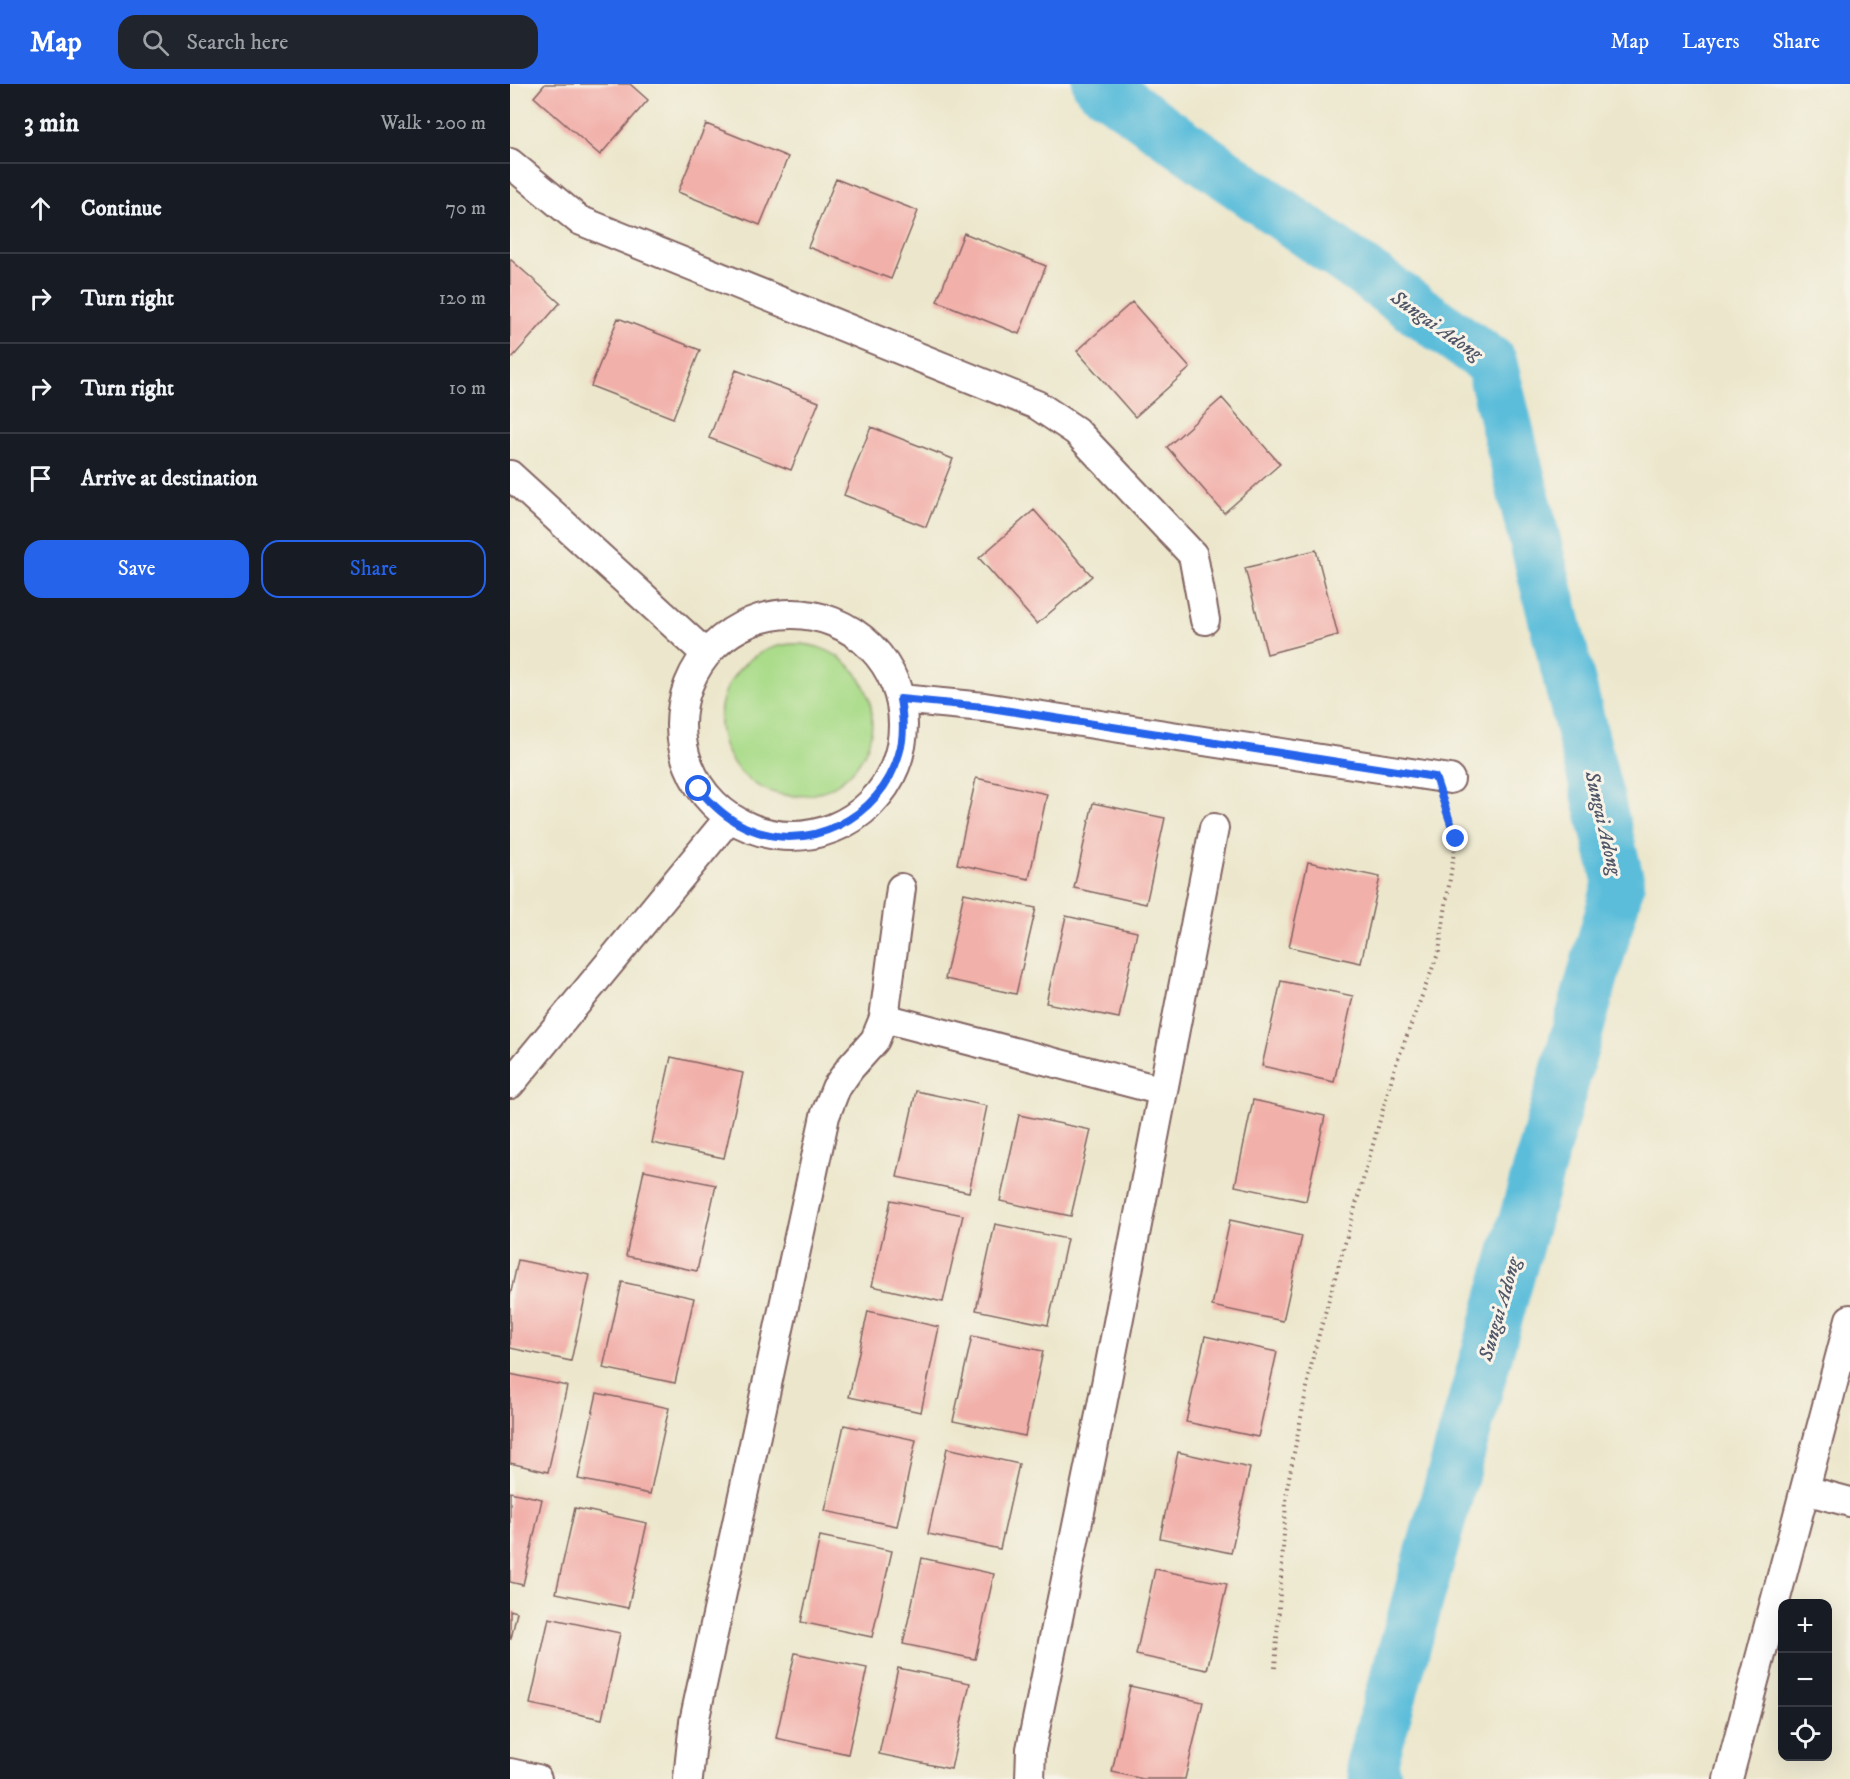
<!DOCTYPE html>
<meta charset="utf-8">
<style>
:root{--surface:#171b24;--page:#20242c;--text:#f1f3f6;--muted:#9ea1a6;--line:#363941;--accent:#2563eb}
body{margin:0;font-family:"IM FELL DW Pica",serif;background:var(--page);color:var(--text)}
.controls{position:absolute;right:18px;bottom:18px;display:grid;overflow:hidden;border-radius:12px;box-shadow:0 6px 24px #0002}
.controls button{width:54px;height:54px;display:grid;place-items:center;padding:0;border:0;border-bottom:2px solid var(--line);background:var(--surface);color:var(--text);font:30px sans-serif}
.stop{position:absolute;width:18px;height:18px;margin:-14px;border:4px solid #2563eb;border-radius:50%;background:#fff}
.stop.end{background:#2563eb;border-color:#fff;box-shadow:0 2px 6px #0008}
.list{margin:0;padding:0;list-style:none}
h2{display:flex;justify-content:space-between;align-items:center;height:78px;margin:0;padding:0 24px;font-size:26px}
h2 small{font-size:20px;font-weight:400;color:var(--muted)}
.list li{display:grid;grid-template-columns:39px 1fr auto;gap:18px;align-items:center;box-sizing:border-box;height:90px;padding:0 24px;border-top:2px solid var(--line)}
.list b{display:block;font-size:22px;white-space:nowrap}
.list em{font-size:20px;font-style:normal;color:var(--muted)}
.actions{display:flex;gap:12px;padding:18px 24px}
.actions a{flex:1;padding:14px 0;border:2px solid var(--accent);border-radius:18px;text-align:center;font-size:21px;color:var(--accent)}
.actions .main{background:var(--accent);color:#fff}
.icon{flex:none;width:33px;height:33px;fill:none;stroke:currentColor;stroke-width:2;stroke-linecap:round;stroke-linejoin:round}
.map{position:relative;flex:none;width:1340px;height:1695px;overflow:hidden}
header{display:flex;align-items:center;gap:36px;box-sizing:border-box;height:84px;padding:0 30px;background:var(--accent);color:#fff}
header strong{font-size:28px}
nav{display:flex;gap:33px;margin-inline-start:auto;font-size:21px}
.search{width:420px;height:54px;background:var(--page);display:flex;align-items:center;gap:15px;box-sizing:border-box;padding:0 21px;border-radius:18px;color:var(--muted);font-size:22px}
main{display:flex}
aside{flex:1;background:var(--surface)}
.map>svg:first-child{display:block}
.green{fill:#aadc8a;stroke:#7a7e5a;stroke-width:1.5}
.lines{fill:none;stroke-linecap:round;stroke-linejoin:round}
.river{stroke:#5cbdda;stroke-width:52}
.building{fill:#f2b0aa}
.minor-casing{stroke:#836563;stroke-width:32}
.path{stroke:#836563;stroke-width:4;stroke-dasharray:1.5 4.5;stroke-linecap:butt}
.minor{stroke:#fff;stroke-width:28}
.route{stroke:#2563eb;stroke-width:8}
.labels{text-anchor:middle;stroke-width:6;stroke-linejoin:round;paint-order:stroke}
.water-label{font-size:20px;font-style:italic;fill:#505668;stroke:#f7f3e8}
</style>
<header>
<strong>Map</strong>
<div class="search"><svg class="icon" aria-label="search" viewBox="0 0 24 24"><circle cx="10" cy="10" r="6"/><path d="M15 15l6 6"/></svg>Search here</div>
<nav><a>Map</a><a>Layers</a><a>Share</a></nav>
</header>
<main>
<aside>
<h2>3 min<small>Walk · 200 m</small></h2>
<ul class="list">
<li><svg class="icon" aria-label="ahead" viewBox="0 0 24 24"><path d="M12 20V5M6 11l6-6 6 6"/></svg><div><b>Continue</b></div><em>70 m</em></li>
<li><svg class="icon" aria-label="right" viewBox="0 0 24 24"><path d="M7 20v-9h11M14 6l5 5-5 5"/></svg><div><b>Turn right</b></div><em>120 m</em></li>
<li><svg class="icon" aria-label="right" viewBox="0 0 24 24"><path d="M7 20v-9h11M14 6l5 5-5 5"/></svg><div><b>Turn right</b></div><em>10 m</em></li>
<li><svg class="icon" aria-label="arrive" viewBox="0 0 24 24"><path d="M6 21V4h12l-3 4 3 4H6"/></svg><div><b>Arrive at destination</b></div></li>
</ul>
<div class="actions"><a class="main">Save</a><a>Share</a></div>
</aside>
<div class="map">
<svg width="1340" height="1695" viewBox="0 0 1340 1695">
<rect width="100%" height="100%" fill="#f7f3e8"/>
<filter id="ink" filterUnits="userSpaceOnUse"><feTurbulence type="fractalNoise" baseFrequency=".0167" numOctaves="2"/><feDisplacementMap in="SourceGraphic" scale="12" xChannelSelector="R" yChannelSelector="G"/><feConvolveMatrix kernelMatrix="1 2 1 2 8 2 1 2 1" color-interpolation-filters="sRGB"/></filter>
<filter id="wash" filterUnits="userSpaceOnUse"><feTurbulence type="fractalNoise" baseFrequency=".008" numOctaves="4" result="noise"/><feDisplacementMap in="SourceGraphic" scale="24" xChannelSelector="R" yChannelSelector="G"/><feGaussianBlur stdDeviation="1.35" result="paint"/><feColorMatrix in="noise" values="0 0 0 0 0 0 0 0 0 0 0 0 0 0 0 0 0 1.4 0 .05"/><feComposite in="paint" operator="in"/></filter>
<g filter="url(#wash)">
<rect width="100%" height="100%" fill="#ece7cc"/>
<!-- green -->
<path class="green" d="M210 636a76 76 0 1 1 152 0a76 76 0 1 1-152 0Z"/>
<g class="lines">
<!-- river -->
<path class="river" d="M588 0 981 278 1109 799 862 1679 865 1695"/>
</g>
<g id="blocks">
<!-- building -->
<path class="building" d="M35 0H120L138 16 90 71 24 13Z
M196 40 278 73 250 141 168 108Z
M326 95 408 127 381 195 298 163Z
M454 149 536 182 509 250 427 217Z
M0 175 50 219 2 274 0 272Z
M622 218 680 284 625 333 567 267Z
M108 234 190 266 163 334 81 302Z
M226 286 309 318 281 386 199 354Z
M712 314 770 380 714 429 657 363Z
M361 343 443 375 416 443 334 411Z
M524 426 582 492 527 540 469 474Z
M806 466 828 551 757 570 735 484Z
M466 694 537 710 519 795 447 780Z
M583 719 655 734 636 820 564 804Z
M798 778 870 793 851 879 779 863Z
M454 809 526 824 506 910 435 895Z
M556 832 627 848 609 934 536 919Z
M771 897 843 912 824 998 752 982Z
M161 973 233 989 214 1074 142 1059Z
M406 1007 477 1022 459 1108 387 1093Z
M743 1016 815 1032 796 1117 725 1102Z
M509 1031 581 1046 561 1132 490 1117Z
M134 1086 206 1101 187 1187 116 1172Z
M381 1116 453 1131 433 1218 362 1202Z
M720 1136 792 1152 773 1237 702 1222Z
M485 1140 557 1155 538 1241 466 1226Z
M8 1176 80 1191 61 1277 0 1264V1212Z
M112 1198 184 1214 165 1299 93 1284Z
M358 1227 429 1243 411 1328 339 1313Z
M462 1252 533 1267 515 1352 443 1337Z
M695 1252 767 1268 748 1353 676 1338Z
M0 1290 57 1302 38 1388 0 1379Z
M87 1309 159 1324 140 1410 68 1395Z
M334 1341 406 1356 387 1442 315 1427Z
M437 1364 509 1380 490 1465 418 1450Z
M668 1368 740 1384 721 1469 650 1454Z
M0 1408 32 1415 13 1501 0 1498Z
M65 1424 137 1439 118 1524 46 1509Z
M310 1452 382 1467 362 1553 291 1538Z
M412 1474 484 1490 465 1575 393 1560Z
M645 1485 717 1500 697 1586 626 1571Z
M0 1526 7 1528 1 1555H0Z
M39 1534 110 1549 92 1635 20 1620Z
M285 1569 357 1584 338 1670 266 1654Z
M388 1584 460 1599 441 1685 369 1670Z
M620 1602 693 1618 675 1695H633L602 1688Z"/>
</g>
</g>
<g filter="url(#ink)">
<use href="#blocks" fill-opacity="0" stroke="#836563" stroke-width="1.5"/>
<g class="lines">
<defs>
<path id="minor" d="M0 79 69 136 527 321 566 347 683 471 695 536
M0 391 196 570
M171 641a111 111 0 1 1 222 0a111 111 0 1 1-222 0Z
M390 615 474 623 940 695
M374 934 653 1007
M0 1000 219 734
M1295 1406 1340 1418
M0 1689 27 1695
M178 1695 184 1638 315 1032 326 1004 340 984 365 956 374 934 391 804
M520 1695 521 1665 592 1321 704 744
M1218 1695 1340 1235"/>
</defs>
<!-- minor casing -->
<use href="#minor" class="minor-casing"/>
<!-- path -->
<path class="path" d="M765 1584 777 1404 804 1268 885 983 929 867 946 755 935 722"/>
<!-- minor -->
<use href="#minor" class="minor"/>
</g>
</g>
<g class="lines" filter="url(#ink)">
<!-- route -->
<path class="route" d="M189 705C202 721 216 734 235 743 297 772 371 734 389 670 395 651 393 633 390 615L474 623 925 693 946 755"/>
</g>
<g class="labels">
<!-- water labels -->
<g class="water-label">
<text transform="translate(927 241) rotate(35)" y="7">Sungai Adong</text>
<text transform="translate(1094 739) rotate(77)" y="7">Sungai Adong</text>
<text transform="translate(989 1225) rotate(-74)" y="7">Sungai Adong</text>
</g>
</g>
</svg>
<div class="controls">
<button>+</button>
<button>−</button>
<button><svg class="icon" aria-label="locate" viewBox="0 0 24 24"><circle cx="12" cy="12" r="6"/><path d="M12 2v4M12 18v4M2 12h4M18 12h4"/></svg></button>
</div>
<div class="stop" style="left:189px;top:705px"></div>
<div class="stop end" style="left:946px;top:755px"></div>
</div>
</main>
